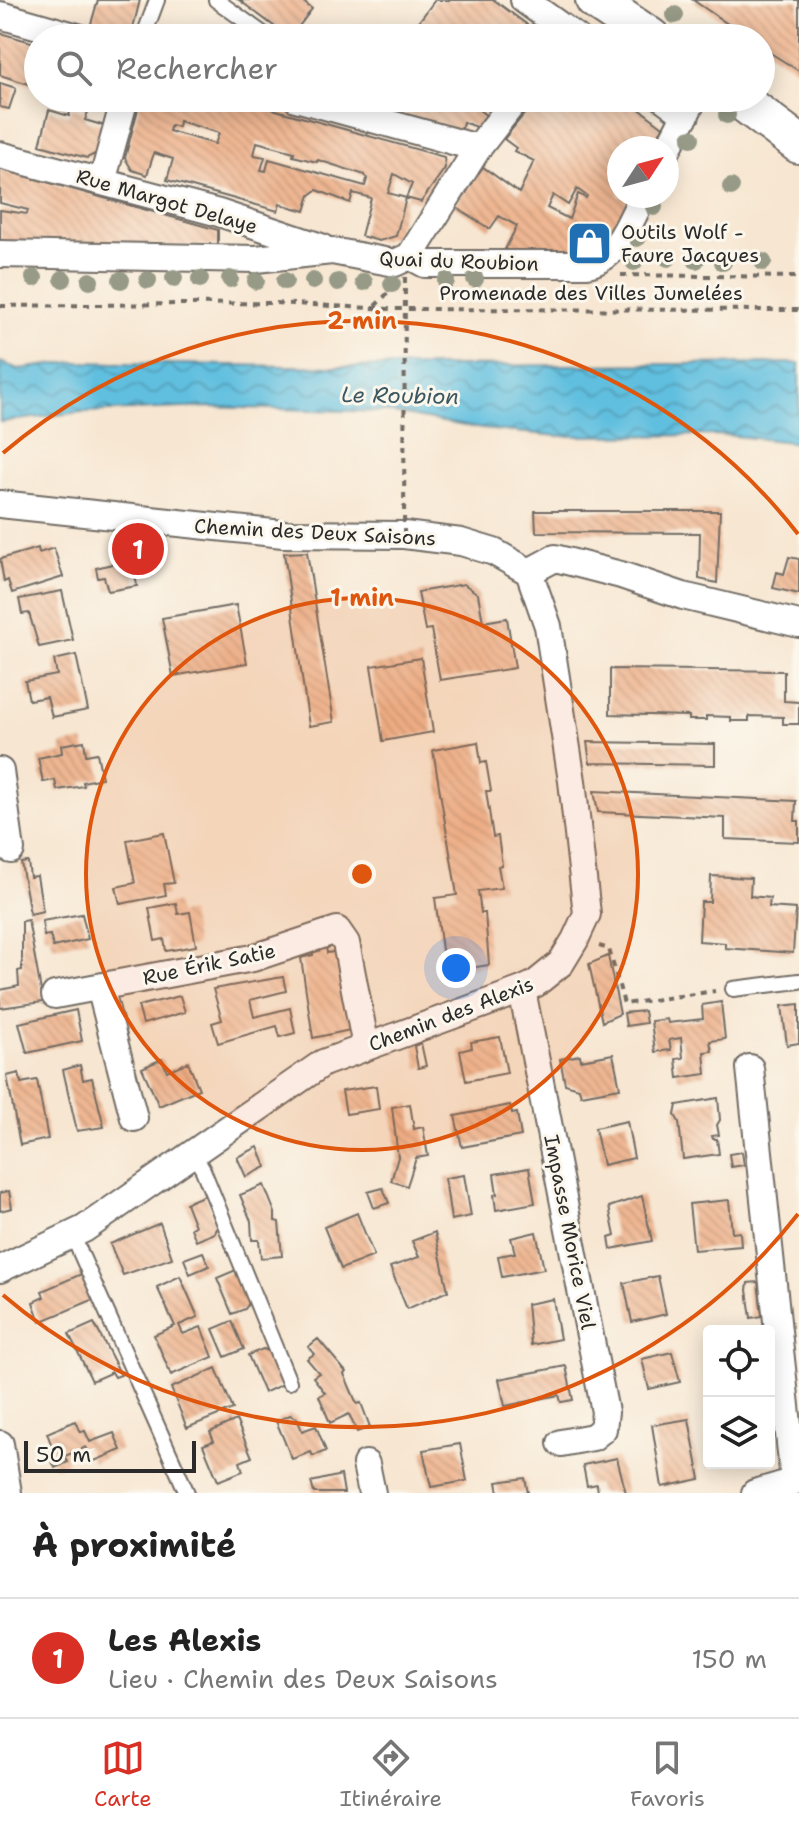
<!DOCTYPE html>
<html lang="fr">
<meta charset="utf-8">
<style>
:root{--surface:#fff;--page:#f2f2f2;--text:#222;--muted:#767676;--line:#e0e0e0;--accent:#d93025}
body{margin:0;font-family:"Shantell Sans",sans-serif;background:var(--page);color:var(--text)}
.controls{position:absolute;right:24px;bottom:24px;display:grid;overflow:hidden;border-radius:8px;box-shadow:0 4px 20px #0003}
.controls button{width:72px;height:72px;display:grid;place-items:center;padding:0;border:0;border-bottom:2px solid var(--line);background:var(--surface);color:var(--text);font:40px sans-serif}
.compass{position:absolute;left:607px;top:136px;width:72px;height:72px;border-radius:50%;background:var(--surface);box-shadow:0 4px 20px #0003;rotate:54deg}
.scale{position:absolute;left:24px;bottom:20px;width:172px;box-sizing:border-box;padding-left:8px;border:4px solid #2b2b2b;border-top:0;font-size:22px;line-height:28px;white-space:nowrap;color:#2b2b2b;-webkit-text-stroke:6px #fbf7ec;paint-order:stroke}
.you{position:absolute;left:456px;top:968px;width:28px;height:28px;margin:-20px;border:6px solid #fff;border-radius:50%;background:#1a73e8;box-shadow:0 0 0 12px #1a73e833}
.badge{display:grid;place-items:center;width:52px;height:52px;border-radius:50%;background:var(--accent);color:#fff;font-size:26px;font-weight:700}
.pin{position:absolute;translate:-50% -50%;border:4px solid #fff;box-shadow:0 2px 8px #0006}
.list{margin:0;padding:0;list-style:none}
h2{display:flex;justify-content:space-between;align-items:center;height:104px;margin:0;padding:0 32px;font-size:34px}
h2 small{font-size:26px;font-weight:400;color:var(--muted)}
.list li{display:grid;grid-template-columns:52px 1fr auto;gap:24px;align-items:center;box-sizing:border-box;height:120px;padding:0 32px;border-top:2px solid var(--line)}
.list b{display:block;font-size:30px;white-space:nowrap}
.list p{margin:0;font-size:26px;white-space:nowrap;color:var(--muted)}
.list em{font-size:26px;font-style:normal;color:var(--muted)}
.icon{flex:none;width:44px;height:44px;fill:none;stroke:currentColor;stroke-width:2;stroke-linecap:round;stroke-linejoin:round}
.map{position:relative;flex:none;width:799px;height:1493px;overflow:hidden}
.search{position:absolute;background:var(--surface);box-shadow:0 4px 20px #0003;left:24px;right:24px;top:24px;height:88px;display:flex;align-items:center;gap:20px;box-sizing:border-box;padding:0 28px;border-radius:44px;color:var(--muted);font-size:30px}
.sheet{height:224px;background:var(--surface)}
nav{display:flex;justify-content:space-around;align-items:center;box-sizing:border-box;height:112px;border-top:2px solid var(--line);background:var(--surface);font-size:22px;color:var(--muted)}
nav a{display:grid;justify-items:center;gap:4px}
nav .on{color:var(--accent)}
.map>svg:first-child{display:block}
.water{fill:url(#water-waves);stroke:#467585;stroke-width:2}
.building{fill:url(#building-back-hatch);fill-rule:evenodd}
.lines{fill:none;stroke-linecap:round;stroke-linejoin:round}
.lane-casing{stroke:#726c65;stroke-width:18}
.street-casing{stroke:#726c65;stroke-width:30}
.secondary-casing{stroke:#726c65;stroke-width:42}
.path{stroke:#726c65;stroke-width:4;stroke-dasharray:6 6;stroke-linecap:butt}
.lane{stroke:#fff;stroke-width:14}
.street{stroke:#fff;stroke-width:26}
.secondary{stroke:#fff;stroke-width:38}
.path-bridge{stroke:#726c65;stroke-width:4;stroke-dasharray:6 6;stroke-linecap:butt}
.tree{fill:#969a86}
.ring{fill:none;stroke:#df570e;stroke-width:4}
.labels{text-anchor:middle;stroke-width:6;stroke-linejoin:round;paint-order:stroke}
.street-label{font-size:20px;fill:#2b2b2b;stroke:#fbf7ec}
.poi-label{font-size:20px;fill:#2b2b2b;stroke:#fbf7ec;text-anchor:start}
.water-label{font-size:22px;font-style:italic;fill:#3b5761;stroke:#fbf7ec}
.centre{fill:#df570e;stroke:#fbf7ec;stroke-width:4}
.ring-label{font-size:24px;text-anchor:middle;font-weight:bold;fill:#df570e;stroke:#fbf7ec;stroke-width:6;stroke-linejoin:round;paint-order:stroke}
</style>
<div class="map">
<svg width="799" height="1493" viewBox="0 0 799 1493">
<defs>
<pattern id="water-waves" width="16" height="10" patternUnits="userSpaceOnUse" patternTransform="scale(2)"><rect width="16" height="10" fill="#61bfdf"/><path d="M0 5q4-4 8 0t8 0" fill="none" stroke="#509bb5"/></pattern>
<pattern id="building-back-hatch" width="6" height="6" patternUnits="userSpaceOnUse" patternTransform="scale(2)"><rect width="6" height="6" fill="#eeb692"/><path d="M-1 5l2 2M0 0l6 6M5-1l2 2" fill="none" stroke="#cc9d7e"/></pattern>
</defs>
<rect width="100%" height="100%" fill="#fbf7ec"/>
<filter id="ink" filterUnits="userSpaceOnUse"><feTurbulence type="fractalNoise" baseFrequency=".0125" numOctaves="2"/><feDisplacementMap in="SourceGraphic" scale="16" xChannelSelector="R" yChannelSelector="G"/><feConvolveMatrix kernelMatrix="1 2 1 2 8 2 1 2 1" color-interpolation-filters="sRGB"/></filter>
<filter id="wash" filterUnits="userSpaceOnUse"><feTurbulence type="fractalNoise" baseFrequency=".006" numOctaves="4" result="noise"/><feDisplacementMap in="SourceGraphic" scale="32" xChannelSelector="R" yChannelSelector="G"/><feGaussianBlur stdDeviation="1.8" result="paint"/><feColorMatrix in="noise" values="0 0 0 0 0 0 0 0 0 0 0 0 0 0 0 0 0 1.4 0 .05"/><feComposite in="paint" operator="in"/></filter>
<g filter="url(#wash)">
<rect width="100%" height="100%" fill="#f7e6d1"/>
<!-- water -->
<path class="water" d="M0 362 18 369 74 362 334 367 799 363V443L726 435 559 436 482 429 387 412 208 407 81 412 0 422Z"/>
<g id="blocks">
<!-- building -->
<path class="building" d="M98 0H140L132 32 126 36 90 27Z
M239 0H301L312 9 290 38Z
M435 0H494L545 38H401L397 35 403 26 411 32Z
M693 0H799V71L761 47V38H748Z
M0 33 38 44V82L32 80 31 85 0 75Z
M0 83 16 88 9 109 0 107Z
M141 98H233L444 157 445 168 421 202 406 198 412 184 394 174 388 193 406 198 396 236 379 241 361 236 371 198 353 193 350 203 317 190 310 195 305 211 280 204 278 211 167 180 173 159 154 153 147 175 132 170 125 158ZM179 121 219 133 215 144 169 131 171 125 178 127ZM257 142 294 152 293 156 317 162 318 160 365 175 367 179 365 186 269 159 266 171 261 170 265 157 254 155Z
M448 98H463L487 116 479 128 463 122 461 130 352 99Z
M537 98H625L663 127 653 148H619V196H630L601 258 502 255 517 226 499 216 490 229 454 206 483 167 519 193 534 161 514 151 516 148 504 139ZM577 189 587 196 586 198 578 194 569 219 547 208 553 195 568 205Z
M71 108 88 112 85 120 105 126 99 152 87 158 40 145 49 110 69 116Z
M0 169 218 230V246L0 244V210L27 214 28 210 0 203Z
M535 511H720L717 583 699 579 700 533 536 532Z
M38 548 39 553 54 548 63 577 12 593 8 580 4 582 0 559Z
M307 552 334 722 309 726 284 553Z
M789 557 799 559V594L773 588 777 572 784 574Z
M132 559 137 586 108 591 104 577 98 578 96 568Z
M464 584 478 594 483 622 507 618 515 668 440 680 431 629 425 630 418 592Z
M62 591 73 640 39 647 29 613 22 614 19 599Z
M236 605 247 663 173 676 162 618Z
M76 655 88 710 52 717 47 697 29 700 25 681 57 675 54 660Z
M421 658 433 732 383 741 371 666Z
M610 669 784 671V701L799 702V724H783V717L749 716V721H731V717L706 716V720H689V716L610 714Z
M84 741 86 755 97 753 102 778 83 782 84 786 57 790 55 780 43 782 38 758 62 753 61 745Z
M478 742 481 763 486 762 491 791H486L493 837 498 836 502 865 498 866 502 888 478 891 481 913H485L489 965 445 972 435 898 457 895 433 750Z
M587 742 715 744V765L590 763Z
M594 791 796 801 795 821H799V842L725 839V818L598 812Z
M164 833 174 883 164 884 166 895 120 904 116 887 135 883 127 840Z
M28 862 30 877 37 876 43 911 30 914 21 863Z
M711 876 751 878 750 896 770 898 769 907 796 909 793 953 725 948V943L699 941 701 902H710Z
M176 903 178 914 190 912 196 946 166 951 164 939 155 941 149 908Z
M82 914 88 939 53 947 50 935 44 936 42 921Z
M28 920 43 1002 0 1008V990L19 986 18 971 22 970V921Z
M325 942 327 953 339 951 355 1029 313 1038 301 958 313 955 312 943Z
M608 956 620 1014 602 1022 589 964Z
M283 977 286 991 250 1000 254 1017 290 1008 295 1033 280 1037 277 1026 218 1043 212 1023 222 1020 213 989Z
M180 996 185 1012 143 1024 138 1006Z
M721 1002 725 1039 710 1041 712 1051 704 1052 706 1074 678 1078 676 1059 683 1058 681 1038 669 1040 671 1050 655 1052 651 1021 667 1019 668 1023 703 1019 702 1005Z
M799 1004V1043L787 1045 782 1006Z
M76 1010 82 1041 27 1053 19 1023Z
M644 1011 646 1023 626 1026 624 1013Z
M500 1037 507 1073 466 1081 460 1051 472 1048 471 1042Z
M421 1043 426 1066 418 1068 414 1046Z
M613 1054 620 1088 581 1095 579 1088 565 1084 560 1059 580 1055 581 1060Z
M162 1059 167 1071 188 1062 199 1089 159 1106 142 1068Z
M80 1065 83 1080 92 1078 104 1127 77 1131 63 1070Z
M19 1073 21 1083 37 1080 48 1139 20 1145 7 1076Z
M376 1086 379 1109 346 1114 342 1091Z
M718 1098 720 1120 717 1125 719 1135 712 1136 713 1139H717L719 1154 683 1159 679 1122 675 1115 677 1105Z
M410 1104 414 1129 423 1127 428 1156 416 1158 407 1186 391 1181 398 1157 392 1107Z
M510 1105 512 1114 517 1113 521 1136 462 1147 455 1116Z
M627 1121 634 1158 603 1165 595 1128Z
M258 1147 266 1167 246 1177 237 1157Z
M742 1152 744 1165 731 1167 729 1154Z
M529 1168 535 1203 496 1210 494 1195 497 1194 494 1174Z
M464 1175 471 1216 451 1220 445 1178Z
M264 1185 275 1213V1221L279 1222 282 1256 261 1258 259 1240H252L251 1221 240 1195Z
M383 1188 389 1203 374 1208 368 1192Z
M9 1191 12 1208 0 1211V1193Z
M205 1195 218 1226 215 1233 196 1241 191 1228 195 1226 186 1203Z
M642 1196 652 1241 611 1249 609 1238 615 1236 609 1207Z
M729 1200 732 1233 740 1232 741 1246 694 1250 689 1204Z
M357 1213 374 1256 341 1269 324 1227Z
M160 1223 172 1258 123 1275 110 1244Z
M435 1232 448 1291 407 1309 390 1267 419 1257 412 1241Z
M536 1232 544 1269 502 1277 498 1256 515 1253 511 1238Z
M203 1252 209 1266 190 1274 184 1259Z
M236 1270 249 1303 245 1309 232 1314 217 1278Z
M86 1272 97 1298 40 1322 33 1302 44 1297 42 1291Z
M180 1276 198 1317 179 1325 183 1334 201 1327 213 1357 171 1375 154 1335 175 1326 157 1287Z
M658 1276 666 1314 632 1322 624 1283Z
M758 1282 762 1316 751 1318 747 1290 748 1283Z
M553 1299 560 1339 531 1345 527 1304Z
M232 1321 244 1349 225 1357 213 1329Z
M94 1323 121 1375 115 1377 112 1372 92 1381 69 1334Z
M318 1339 346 1372 344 1374 357 1404 361 1403 370 1427 357 1432 349 1414 330 1423 319 1396 325 1393 313 1377 319 1373 307 1359 314 1354 308 1347Z
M263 1349 269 1351 283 1384 264 1393 248 1355Z
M672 1352 680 1382 649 1389 642 1359Z
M566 1366 573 1400 561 1402 559 1395 505 1406 499 1379Z
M216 1368 233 1409 187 1428 171 1388Z
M290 1415 297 1418 302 1431 316 1426 326 1451 313 1456 311 1452 292 1459 276 1421Z
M689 1419 700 1479 662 1487 652 1425Z
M236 1420 252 1457 240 1462 243 1471 218 1481 203 1445 214 1441 210 1432Z
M75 1421 80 1432 85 1431 90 1442 114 1433 121 1450 92 1462 86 1447 65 1456 68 1462 55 1468 48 1452 53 1449 47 1433Z
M460 1444 467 1481 431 1487 423 1450Z
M617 1458 626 1493H598L597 1484 587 1486 583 1465Z
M341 1475 344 1493H314L311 1482Z
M525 1478 528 1493H499L497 1482Z"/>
</g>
</g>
<g filter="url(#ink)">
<use href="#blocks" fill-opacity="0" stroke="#726c65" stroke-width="2"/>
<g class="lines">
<defs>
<path id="lane" d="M216 0 269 38
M143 38 157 0
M733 989 799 981
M193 1153 203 1170 289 1382
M72 1234 187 1493"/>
<path id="street" d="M524 0 577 38
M0 15 81 38
M296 98 478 148
M663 98 686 115
M667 150 694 98
M0 155 219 213 321 247
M102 182 125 98
M0 254 256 259 332 251 395 263 410 256 425 264H587C619 258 629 222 643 196
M410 256 478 148 517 98
M0 504 283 534 404 535 461 542 494 552 529 572
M529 572 555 558 621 575 683 596 799 624
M0 771 11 850
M100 987 134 1118
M522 990 605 1412 603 1429 593 1437 561 1443
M55 995 253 958 337 930 346 943 366 1047
M750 1068 794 1481
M0 1269 84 1229 323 1063 522 990 535 984 561 963 575 940 587 914 572 781 548 626 529 572
M0 1444 8 1493
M366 1464 372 1493
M755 1493 799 1480"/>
<path id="secondary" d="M595 0 651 38
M738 98 799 144"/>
</defs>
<!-- lane casing -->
<use href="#lane" class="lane-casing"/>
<!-- street casing -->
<use href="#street" class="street-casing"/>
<!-- secondary casing -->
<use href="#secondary" class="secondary-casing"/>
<!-- path -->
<path class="path" d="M621 275 799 277
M0 306 274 303 390 309 799 310
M375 306 394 287
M599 946 609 949 624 1004 715 991"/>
<!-- lane -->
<use href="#lane" class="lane"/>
<!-- street -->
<use href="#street" class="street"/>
<!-- secondary -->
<use href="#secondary" class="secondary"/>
<!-- path-bridge -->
<path class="path-bridge" d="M404 535 405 277"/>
</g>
<!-- trees -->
<g class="tree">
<circle cx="675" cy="15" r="9"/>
<circle cx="727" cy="115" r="9"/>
<circle cx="691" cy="138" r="9"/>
<circle cx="731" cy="187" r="9"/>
<circle cx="654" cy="207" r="9"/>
<circle cx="637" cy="238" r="9"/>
<circle cx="668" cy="258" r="9"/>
<circle cx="696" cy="260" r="9"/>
<circle cx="634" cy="262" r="9"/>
<circle cx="723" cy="262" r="9"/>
<circle cx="763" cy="262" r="9"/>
<circle cx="34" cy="278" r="9"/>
<circle cx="174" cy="278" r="9"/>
<circle cx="63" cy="279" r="9"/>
<circle cx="200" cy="279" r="9"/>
<circle cx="230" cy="279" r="9"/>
<circle cx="475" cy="279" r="9"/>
<circle cx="121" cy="280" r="9"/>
<circle cx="148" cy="280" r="9"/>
<circle cx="90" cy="281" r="9"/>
<circle cx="256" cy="281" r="9"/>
<circle cx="285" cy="281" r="9"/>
<circle cx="313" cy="281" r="9"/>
<circle cx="446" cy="281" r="9"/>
<circle cx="338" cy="282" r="9"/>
<circle cx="364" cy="282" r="9"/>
<circle cx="392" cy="284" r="9"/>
</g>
</g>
<!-- distance rings -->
<circle cx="362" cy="874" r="276" fill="#df570e" fill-opacity=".12"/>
<g class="ring">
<circle cx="362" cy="874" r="276"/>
<path d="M798 1214A553 553 0 0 1 3 1295M3 453A553 553 0 0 1 798 534"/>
</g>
<!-- icons -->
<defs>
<symbol id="shop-square" viewBox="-11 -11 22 22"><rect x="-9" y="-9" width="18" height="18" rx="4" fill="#1f6fb2" stroke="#fbf7ec"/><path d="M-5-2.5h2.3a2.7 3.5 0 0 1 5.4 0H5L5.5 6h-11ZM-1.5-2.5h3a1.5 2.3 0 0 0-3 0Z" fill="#fff"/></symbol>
</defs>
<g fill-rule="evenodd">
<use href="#shop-square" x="564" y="218" width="51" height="51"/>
</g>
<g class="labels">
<!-- street labels -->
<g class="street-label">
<text transform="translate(167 201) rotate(16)" y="7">Rue Margot Delaye</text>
<text transform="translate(459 261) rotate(2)" y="7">Quai du Roubion</text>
<text x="591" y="300">Promenade des Villes Jumelées</text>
<text transform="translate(315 532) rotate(3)" y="7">Chemin des Deux Saisons</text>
<text transform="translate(209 964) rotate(-12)" y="7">Rue Érik Satie</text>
<text transform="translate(451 1014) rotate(-21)" y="7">Chemin des Alexis</text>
<text transform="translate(570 1232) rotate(79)" y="7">Impasse Morice Viel</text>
</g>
<!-- poi labels -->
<g class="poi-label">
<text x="621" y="239">Outils Wolf -<tspan x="621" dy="23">Faure Jacques</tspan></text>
</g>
<!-- water labels -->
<g class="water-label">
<text transform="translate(400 395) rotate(1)" y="8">Le Roubion</text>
</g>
</g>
<circle cx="362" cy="874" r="12" class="centre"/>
<g class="ring-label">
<text x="362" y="329">2 min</text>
<text x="362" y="606">1 min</text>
</g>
</svg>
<div class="controls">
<button><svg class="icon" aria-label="locate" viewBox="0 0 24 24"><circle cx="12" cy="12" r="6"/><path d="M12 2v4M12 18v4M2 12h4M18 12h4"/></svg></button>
<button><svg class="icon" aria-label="layers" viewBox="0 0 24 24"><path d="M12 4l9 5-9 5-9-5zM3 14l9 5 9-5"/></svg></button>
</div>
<svg class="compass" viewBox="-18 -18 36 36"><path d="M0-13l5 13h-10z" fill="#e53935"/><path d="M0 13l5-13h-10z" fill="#767676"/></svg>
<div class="scale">50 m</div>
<div class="you"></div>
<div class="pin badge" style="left:138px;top:549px">1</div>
<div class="search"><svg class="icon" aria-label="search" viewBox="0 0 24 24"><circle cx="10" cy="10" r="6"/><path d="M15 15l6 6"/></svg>Rechercher</div>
</div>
<section class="sheet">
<h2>À proximité<small></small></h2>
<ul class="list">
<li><span class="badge">1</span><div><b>Les Alexis</b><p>Lieu · Chemin des Deux Saisons</p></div><em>150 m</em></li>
</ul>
</section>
<nav>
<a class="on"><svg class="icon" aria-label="map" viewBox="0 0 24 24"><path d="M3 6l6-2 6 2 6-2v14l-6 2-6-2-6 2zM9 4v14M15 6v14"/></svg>Carte</a>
<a><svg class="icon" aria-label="directions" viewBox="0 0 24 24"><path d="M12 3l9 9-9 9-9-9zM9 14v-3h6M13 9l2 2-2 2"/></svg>Itinéraire</a>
<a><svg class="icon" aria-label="saved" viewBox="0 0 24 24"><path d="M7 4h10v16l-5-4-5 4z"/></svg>Favoris</a>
</nav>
